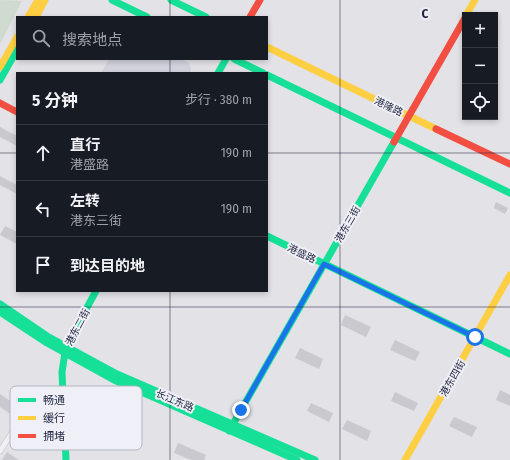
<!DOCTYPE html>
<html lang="zh">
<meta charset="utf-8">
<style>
:root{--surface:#171b24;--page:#242831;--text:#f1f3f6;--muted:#9ea1a6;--line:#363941}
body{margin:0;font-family:"Fira Sans Condensed","Noto Sans SC",sans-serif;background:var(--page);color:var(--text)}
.controls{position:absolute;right:12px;top:12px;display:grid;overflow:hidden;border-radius:0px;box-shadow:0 2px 6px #0003}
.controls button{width:36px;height:36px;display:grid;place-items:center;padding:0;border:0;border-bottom:1px solid var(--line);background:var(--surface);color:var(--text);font:20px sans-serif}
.stop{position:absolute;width:12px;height:12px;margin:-9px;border:3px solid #1a73e8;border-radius:50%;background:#fff}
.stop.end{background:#1a73e8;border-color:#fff;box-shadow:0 1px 4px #0008}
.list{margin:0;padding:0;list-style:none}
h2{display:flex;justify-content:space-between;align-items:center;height:52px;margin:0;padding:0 16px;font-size:17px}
h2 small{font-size:13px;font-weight:400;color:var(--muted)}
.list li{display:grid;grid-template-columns:26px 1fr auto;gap:12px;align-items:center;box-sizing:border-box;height:56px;padding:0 16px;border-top:1px solid var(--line)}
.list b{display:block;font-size:15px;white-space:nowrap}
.list p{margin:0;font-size:13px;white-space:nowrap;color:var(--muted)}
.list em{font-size:13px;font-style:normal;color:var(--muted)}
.icon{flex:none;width:22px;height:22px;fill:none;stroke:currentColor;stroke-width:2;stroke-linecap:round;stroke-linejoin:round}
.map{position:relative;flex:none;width:510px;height:460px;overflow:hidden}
.search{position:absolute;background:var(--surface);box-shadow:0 2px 6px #0003;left:16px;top:16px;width:252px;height:44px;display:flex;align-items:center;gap:10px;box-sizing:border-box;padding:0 14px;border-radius:0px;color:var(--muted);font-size:15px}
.panel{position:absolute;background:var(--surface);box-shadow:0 2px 6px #0003;left:16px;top:72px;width:252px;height:220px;border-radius:0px}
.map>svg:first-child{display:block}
.built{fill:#d2d3dd}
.green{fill:#cfdbd1}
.building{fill:#c9c9cf}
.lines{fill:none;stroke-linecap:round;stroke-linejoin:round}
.street-casing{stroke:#bfbfc5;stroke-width:6}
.path{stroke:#c0c1c7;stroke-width:1;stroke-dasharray:3 3;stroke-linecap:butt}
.street{stroke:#f1f1f4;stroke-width:5}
.fast{stroke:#16e098;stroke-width:7}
.slow{stroke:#ffcf43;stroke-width:7}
.jam{stroke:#f24e42;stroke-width:7}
.route{stroke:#1a73e8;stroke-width:5}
.grid{fill:none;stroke:#262a43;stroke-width:1;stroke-opacity:0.55}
.labels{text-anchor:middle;stroke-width:4;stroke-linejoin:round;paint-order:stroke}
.street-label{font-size:10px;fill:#262a43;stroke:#eff0f7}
.key{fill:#eff0f7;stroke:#b3b5c1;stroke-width:1}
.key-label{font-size:11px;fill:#262a43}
.grid-label{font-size:13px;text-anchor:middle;font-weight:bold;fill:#262a43;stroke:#eff0f7;stroke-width:4;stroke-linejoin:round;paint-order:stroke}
</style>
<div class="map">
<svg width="510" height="460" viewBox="0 0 510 460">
<rect width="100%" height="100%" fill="#e2e2e7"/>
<!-- built -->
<path class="built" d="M109 59H181L189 63 191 69 190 73H101Z"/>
<!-- green -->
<path class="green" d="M0 0 22 1 0 44Z"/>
<!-- building -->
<path class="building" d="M0 127 17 136V146L0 137Z
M0 176 17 185V194L0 185Z
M496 202 508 208 505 214 494 208Z
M5 226 17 232V244L0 235Z
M345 315 371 327 366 337 341 325Z
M395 340 420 352 415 361 390 350Z
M300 348 323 359 319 369 295 358Z
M500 390 510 395V406L496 400Z
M395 392 418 403 414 411 391 401Z
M0 394 21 408 15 417 0 407Z
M311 403 333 413 329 422 307 411Z
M454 417 477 427 472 437 449 426Z
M347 420 371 431 367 441 342 429Z
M178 443 206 455 204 460H191L174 453Z
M7 452 19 460H2Z"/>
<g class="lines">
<defs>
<path id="street" d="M0 451 29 407"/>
</defs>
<!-- street casing -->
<use href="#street" class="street-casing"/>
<!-- path -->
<path class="path" d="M495 205 507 211"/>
<!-- street -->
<use href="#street" class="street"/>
<!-- fast -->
<path class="fast" d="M112 0 147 17
M171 0 206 17
M234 59 263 73
M218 73 226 59
M267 75 510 193
M0 80 17 50
M267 236 510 354
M0 304 47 336 117 374 315 460
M0 312 47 343 114 380 297 460
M229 431 394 142
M66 460 62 372 66 346 96 291"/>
<!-- slow -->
<path class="slow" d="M466 15 475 0
M28 17 38 0
M36 17 45 0
M267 47 436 129
M0 67 17 37
M405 460 510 275"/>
<!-- jam -->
<path class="jam" d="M250 17 260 0
M0 103 17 112
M436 129 510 164
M394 142 465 18"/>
</g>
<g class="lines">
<!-- route -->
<path class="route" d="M241 410 324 264 475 337"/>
</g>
<!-- grid -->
<path class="grid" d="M170 0V17M340 0V460M170 59V73M0 153H17M267 153H510M170 291V460M0 307H510"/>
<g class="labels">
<!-- street labels -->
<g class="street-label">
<text transform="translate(389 106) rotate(26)" y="4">港隆路</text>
<text transform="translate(347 224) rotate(-60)" y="4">港东三街</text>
<text transform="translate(302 253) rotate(26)" y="4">港盛路</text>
<text transform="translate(77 327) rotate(-62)" y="4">港东二街</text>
<text transform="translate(452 378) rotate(-60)" y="4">港东四街</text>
<text transform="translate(175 400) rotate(23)" y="4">长江东路</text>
</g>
</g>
<!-- legend -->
<rect x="10" y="386" width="132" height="64" rx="6" class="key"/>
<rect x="18" y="398" width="18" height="4" fill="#16e098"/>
<rect x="18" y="416" width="18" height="4" fill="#ffcf43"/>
<rect x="18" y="434" width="18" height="4" fill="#f24e42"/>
<g class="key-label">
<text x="43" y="404">畅通</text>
<text x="43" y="422">缓行</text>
<text x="43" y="440">拥堵</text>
</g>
<g class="grid-label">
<text x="425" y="18">C</text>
</g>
</svg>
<div class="controls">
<button>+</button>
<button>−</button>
<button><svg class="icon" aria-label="locate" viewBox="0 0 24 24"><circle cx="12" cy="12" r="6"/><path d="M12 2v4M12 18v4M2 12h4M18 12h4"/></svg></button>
</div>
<div class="stop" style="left:475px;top:337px"></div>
<div class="stop end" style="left:241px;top:410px"></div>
<div class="search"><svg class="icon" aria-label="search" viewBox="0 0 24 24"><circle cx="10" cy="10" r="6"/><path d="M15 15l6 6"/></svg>搜索地点</div>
<section class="panel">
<h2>5 分钟<small>步行 · 380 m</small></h2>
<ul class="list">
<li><svg class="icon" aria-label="ahead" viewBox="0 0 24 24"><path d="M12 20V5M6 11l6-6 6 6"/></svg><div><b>直行</b><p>港盛路</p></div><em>190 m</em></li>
<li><svg class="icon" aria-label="left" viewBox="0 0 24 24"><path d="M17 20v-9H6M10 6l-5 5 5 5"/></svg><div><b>左转</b><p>港东三街</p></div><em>190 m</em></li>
<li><svg class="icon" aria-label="arrive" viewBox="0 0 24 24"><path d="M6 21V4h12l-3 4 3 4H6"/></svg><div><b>到达目的地</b></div></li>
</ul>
</section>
</div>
